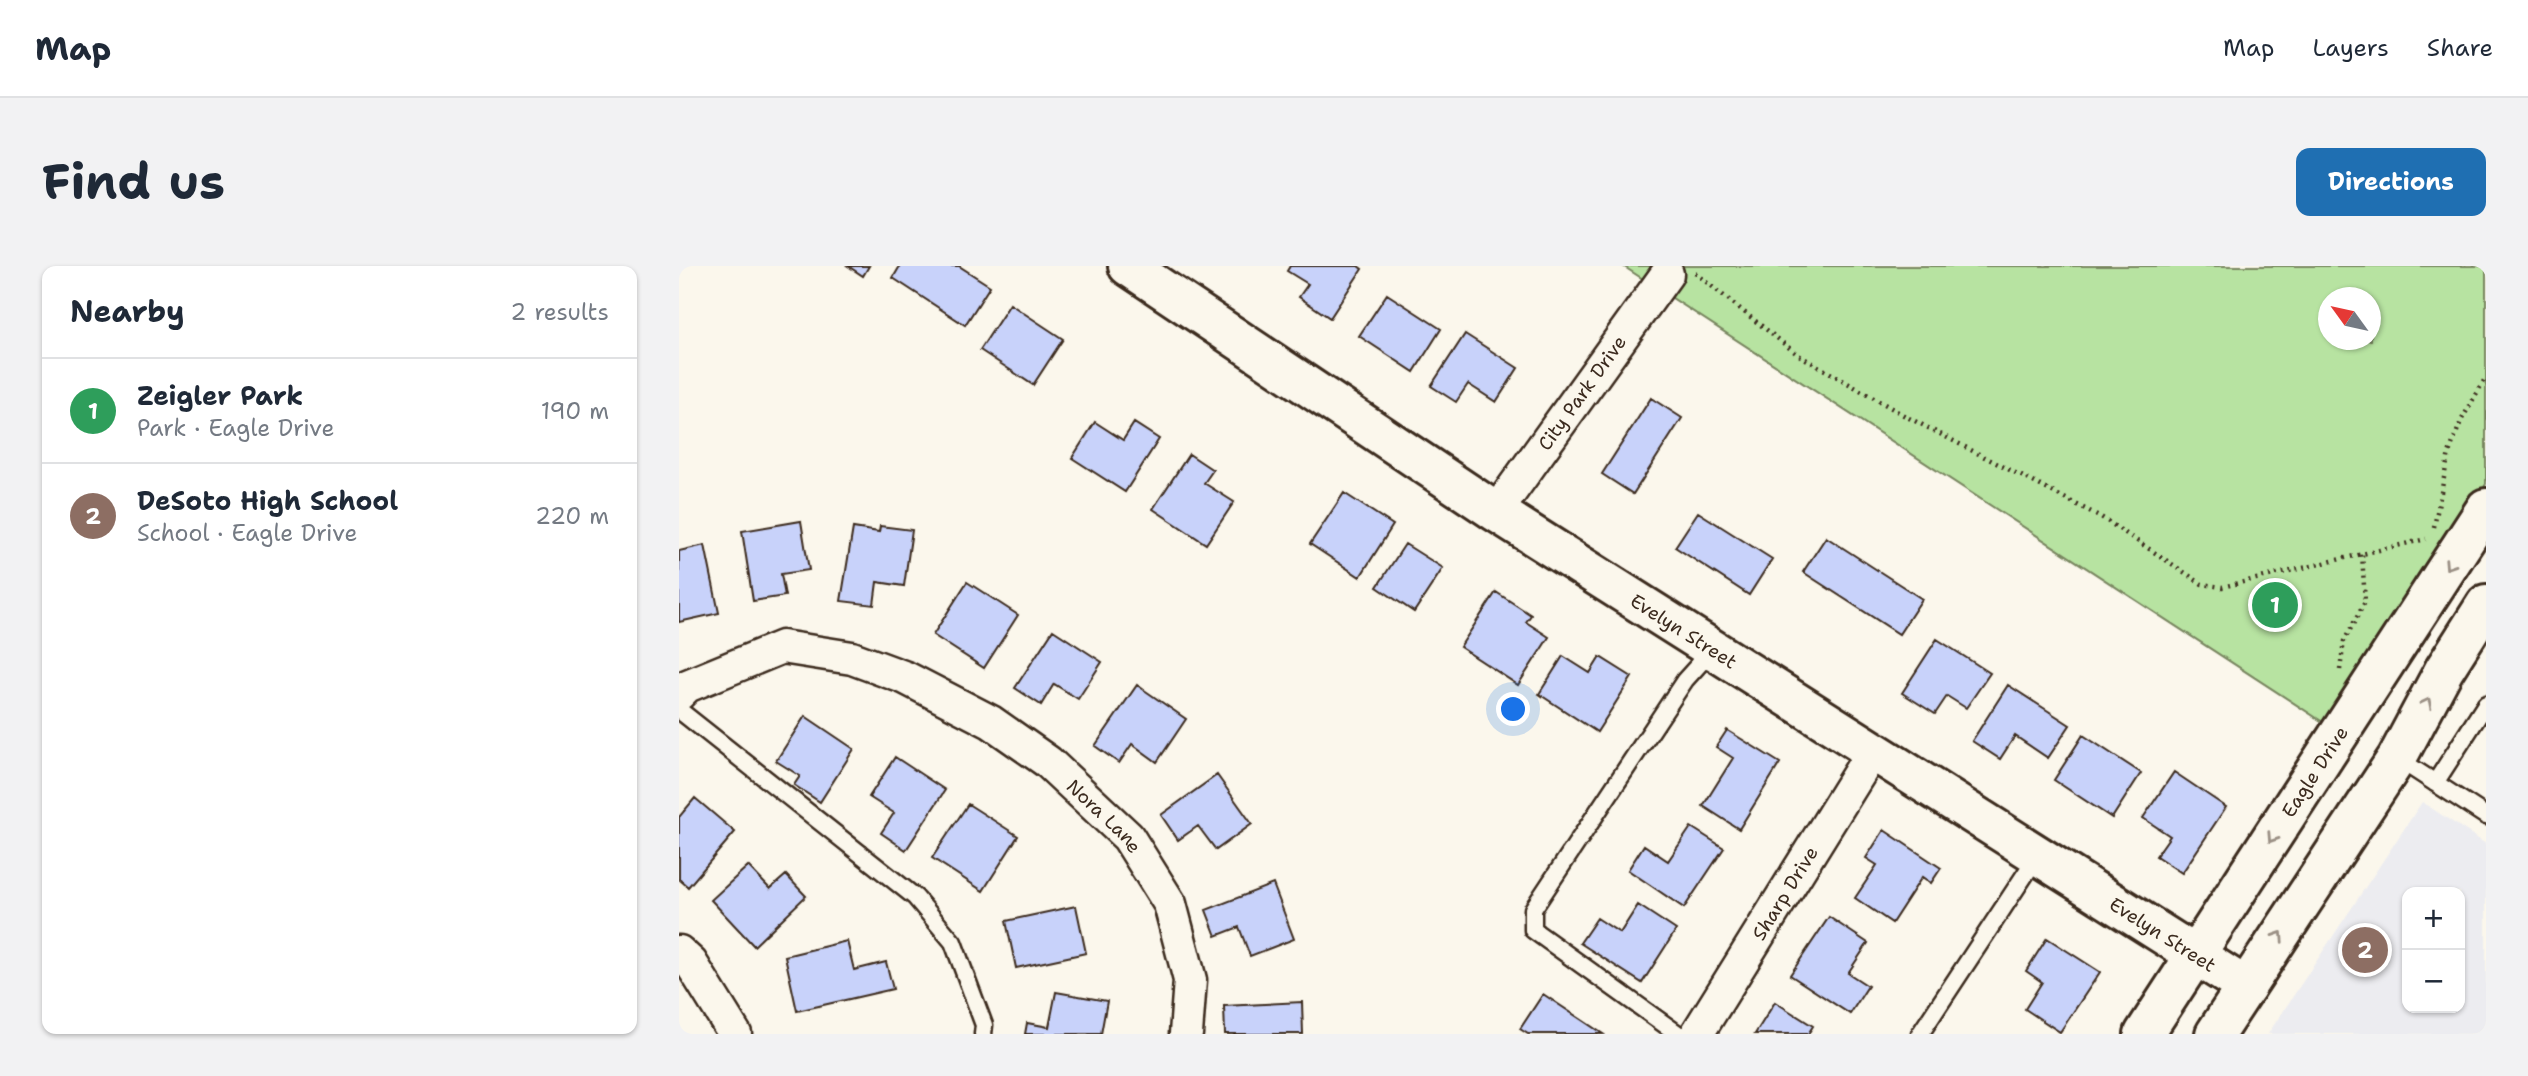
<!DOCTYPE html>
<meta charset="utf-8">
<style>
:root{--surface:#fff;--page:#f2f2f3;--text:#1f2937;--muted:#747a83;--line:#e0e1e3;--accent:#1f6fb2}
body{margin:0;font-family:"Shantell Sans",sans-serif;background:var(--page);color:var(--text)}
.controls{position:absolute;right:21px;bottom:21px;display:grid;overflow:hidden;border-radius:14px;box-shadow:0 2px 5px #0004}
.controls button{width:63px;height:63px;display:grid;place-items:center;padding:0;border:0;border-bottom:2px solid var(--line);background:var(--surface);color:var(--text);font:35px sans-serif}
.compass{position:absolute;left:1639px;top:21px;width:63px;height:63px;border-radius:50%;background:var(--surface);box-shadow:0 2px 5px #0004;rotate:303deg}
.you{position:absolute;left:835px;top:444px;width:24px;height:24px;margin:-18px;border:5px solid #fff;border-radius:50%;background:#1a73e8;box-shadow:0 0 0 10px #1a73e833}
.badge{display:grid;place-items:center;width:46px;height:46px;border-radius:50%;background:var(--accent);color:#fff;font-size:23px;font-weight:700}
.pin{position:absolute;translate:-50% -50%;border:4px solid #fff;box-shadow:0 2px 7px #0006}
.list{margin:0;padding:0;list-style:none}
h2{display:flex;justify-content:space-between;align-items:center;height:91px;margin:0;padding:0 28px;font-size:30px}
h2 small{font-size:23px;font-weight:400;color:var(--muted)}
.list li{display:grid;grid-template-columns:46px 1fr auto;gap:21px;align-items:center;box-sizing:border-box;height:105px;padding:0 28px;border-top:2px solid var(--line)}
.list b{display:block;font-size:26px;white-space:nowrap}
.list p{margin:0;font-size:23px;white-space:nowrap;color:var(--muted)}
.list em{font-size:23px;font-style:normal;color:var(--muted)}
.map{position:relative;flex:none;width:1807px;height:768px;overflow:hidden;border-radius:14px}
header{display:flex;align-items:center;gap:42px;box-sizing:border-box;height:98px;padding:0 35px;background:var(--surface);border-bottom:2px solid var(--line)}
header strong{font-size:33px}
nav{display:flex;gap:38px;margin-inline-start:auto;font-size:24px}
.intro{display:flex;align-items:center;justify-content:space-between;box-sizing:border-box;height:168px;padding:0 42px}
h1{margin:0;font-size:49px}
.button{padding:18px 32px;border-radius:14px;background:var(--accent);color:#fff;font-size:24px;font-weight:700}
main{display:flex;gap:42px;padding:0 42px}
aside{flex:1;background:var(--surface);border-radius:14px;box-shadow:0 2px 5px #0004}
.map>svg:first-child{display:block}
.built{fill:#ececf0;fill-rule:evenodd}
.green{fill:#b7e3a1;stroke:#798660;stroke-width:2;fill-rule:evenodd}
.building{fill:#c8d2fa;stroke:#3b2a1e;stroke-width:2}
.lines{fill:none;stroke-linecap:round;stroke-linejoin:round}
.lane-casing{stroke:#3b2a1e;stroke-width:21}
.street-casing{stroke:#3b2a1e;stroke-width:37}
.secondary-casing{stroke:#3b2a1e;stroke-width:44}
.path{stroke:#3b2a1e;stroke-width:4.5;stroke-dasharray:2 5;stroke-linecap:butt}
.lane{stroke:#fbf7ec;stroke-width:16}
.street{stroke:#fbf7ec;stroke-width:32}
.secondary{stroke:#fbf7ec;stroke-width:38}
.oneway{stroke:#9b9085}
.labels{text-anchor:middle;stroke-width:7;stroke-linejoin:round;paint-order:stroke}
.street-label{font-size:19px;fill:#3b2a1e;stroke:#fbf7ec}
</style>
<header>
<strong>Map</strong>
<nav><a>Map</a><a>Layers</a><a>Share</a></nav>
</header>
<div class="intro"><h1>Find us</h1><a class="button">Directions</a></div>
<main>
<aside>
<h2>Nearby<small>2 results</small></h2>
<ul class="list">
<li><span class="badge" style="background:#2e9e5b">1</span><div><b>Zeigler Park</b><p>Park · Eagle Drive</p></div><em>190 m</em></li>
<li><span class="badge" style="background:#8d6e63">2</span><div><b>DeSoto High School</b><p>School · Eagle Drive</p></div><em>220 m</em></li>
</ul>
</aside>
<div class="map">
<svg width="1807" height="768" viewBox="0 0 1807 768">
<rect width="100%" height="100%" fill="#fbf7ec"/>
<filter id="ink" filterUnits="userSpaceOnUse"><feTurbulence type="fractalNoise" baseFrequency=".0143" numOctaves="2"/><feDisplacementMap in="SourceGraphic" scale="14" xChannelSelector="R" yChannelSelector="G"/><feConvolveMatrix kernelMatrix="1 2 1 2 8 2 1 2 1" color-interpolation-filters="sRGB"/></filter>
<g filter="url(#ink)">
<!-- built -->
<path class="built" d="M1743 536 1807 578V768H1589ZM1728 626H1781V742H1728Z"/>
<!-- green -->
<path class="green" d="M944 0H1807V218L1650 460ZM1650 32H1692V74H1650Z"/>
<!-- building -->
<path class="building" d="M169 0H190L184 10Z
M221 0H280L311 20 286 59 214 12Z
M611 0H679L683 3 651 52 620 31 629 18 608 5Z
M708 28 762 63 735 106 680 70Z
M331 38 384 73 354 119 301 84Z
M786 68 839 102 817 136 789 118 777 136 752 120Z
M972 132 1003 152 954 228 923 208Z
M416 156 444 174 455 157 480 173 446 226 393 192Z
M510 188 534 204 525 217 555 236 527 278 474 243Z
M665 227 714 259 681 311 631 278Z
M1019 246 1093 293 1070 329 996 281Z
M122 255 130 304 102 308 106 330 74 335 63 265Z
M201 260 233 264 225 320 198 316 195 339 162 335 174 262 200 266Z
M1147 271 1243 333 1220 368 1124 306Z
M726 278 764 302 735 346 698 321Z
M26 279 40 347 0 356V285Z
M288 316 339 349 305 402 254 369Z
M817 326 852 349 847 356 870 371 839 419 781 381Z
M374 364 423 396 399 433 375 418 362 439 336 422Z
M1258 373 1311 407 1287 442 1268 430 1256 448 1223 427Z
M884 390 911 407 921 391 953 411 918 466 860 428Z
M458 419 507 453 478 496 453 478 440 497 416 480Z
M1329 419 1391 459 1369 492 1336 470 1321 493 1293 475Z
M126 450 175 483 141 536 115 519 121 510 97 495Z
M1048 464 1101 497 1060 563 1024 540 1054 492 1037 481Z
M1404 469 1462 507 1433 552 1375 514Z
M216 491 266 524 227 584 202 567 215 547 190 531Z
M1495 506 1547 541 1503 607 1477 590 1491 570 1464 552Z
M538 509 573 558 537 584 519 560 499 574 482 549Z
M16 532 56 566 9 621 0 613V551Z
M289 538 339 570 304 625 253 592Z
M1012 561 1045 582 1005 642 949 604 965 579 989 595Z
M1205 564 1262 602 1252 617 1243 611 1213 657 1176 632 1198 599 1187 592Z
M69 600 91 623 107 609 127 630 75 680 32 634Z
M594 618 615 673 571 690 560 661 537 670 527 644Z
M959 639 997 664 963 717 901 677 918 652 941 667Z
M397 640 407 687 337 702 327 655Z
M1150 651 1189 677 1169 707 1189 720 1171 748 1111 709Z
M1368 672 1421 706 1381 766 1346 743 1363 716 1347 705Z
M168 675 175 704 207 696 214 723 118 745 106 690Z
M377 726 428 735 422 768H346L348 757 370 761Z
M864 728 924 768H849L841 763Z
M623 736 624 768H546L545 740Z
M1096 736 1134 760 1129 768H1076Z"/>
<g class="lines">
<defs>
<path id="lane" d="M0 444 236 631 274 676 305 759 304 768
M1718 492 1807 550
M1756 517 1807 438
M999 768 854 664V643L1006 414 1034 383
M1241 768 1359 589"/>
<g id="street">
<path id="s1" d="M817 246 988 8"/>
<path id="s2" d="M0 428 8 420 103 381 173 392 227 412 312 456 369 496 449 571 491 638 511 714 507 768"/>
<path d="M0 686 12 697 56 768"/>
<path id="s3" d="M1018 768 1194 485"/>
</g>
<g id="secondary">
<path id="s4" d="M449 0 817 246 1567 721"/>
<path id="s5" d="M1465 768 1807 242"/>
<path d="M1536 768 1718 492 1765 404 1807 338"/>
</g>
</defs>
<!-- lane casing -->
<use href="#lane" class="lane-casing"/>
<!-- street casing -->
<use href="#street" class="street-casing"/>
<!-- secondary casing -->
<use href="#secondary" class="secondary-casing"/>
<!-- path -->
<path class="path" d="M1016 7 1118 88 1228 151 1422 251 1523 318 1543 321 1747 273
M1755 261 1770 187 1782 155 1807 111
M1661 404 1665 375 1686 336 1683 288"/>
<!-- lane -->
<use href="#lane" class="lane"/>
<!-- street -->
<use href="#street" class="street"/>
<!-- secondary -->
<use href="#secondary" class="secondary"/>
</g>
<!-- one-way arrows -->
<defs><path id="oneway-chevron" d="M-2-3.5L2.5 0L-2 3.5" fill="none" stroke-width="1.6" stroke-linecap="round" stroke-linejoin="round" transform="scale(1.75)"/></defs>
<g class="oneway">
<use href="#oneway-chevron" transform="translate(1770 299) rotate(123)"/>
<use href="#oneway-chevron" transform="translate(1748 437) rotate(-63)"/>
<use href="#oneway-chevron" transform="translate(1593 572) rotate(123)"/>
<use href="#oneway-chevron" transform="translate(1600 670) rotate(-57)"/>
</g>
</g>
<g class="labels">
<!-- street labels -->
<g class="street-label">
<text dy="7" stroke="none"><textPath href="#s1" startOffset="147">City Park Drive</textPath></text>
<text dy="7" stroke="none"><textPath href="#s4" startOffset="665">Evelyn Street</textPath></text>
<text dy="7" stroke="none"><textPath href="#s5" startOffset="313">Eagle Drive</textPath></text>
<text dy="7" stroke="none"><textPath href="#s2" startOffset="486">Nora Lane</textPath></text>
<text dy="7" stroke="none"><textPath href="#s3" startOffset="166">Sharp Drive</textPath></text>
<text dy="7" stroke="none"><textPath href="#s4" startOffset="1232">Evelyn Street</textPath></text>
</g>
</g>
</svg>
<div class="controls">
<button>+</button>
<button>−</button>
</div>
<svg class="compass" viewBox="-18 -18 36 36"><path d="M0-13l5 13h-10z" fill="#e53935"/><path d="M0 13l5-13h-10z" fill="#747a83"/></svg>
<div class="you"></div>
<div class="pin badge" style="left:1596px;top:339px;background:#2e9e5b">1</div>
<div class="pin badge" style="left:1686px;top:684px;background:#8d6e63">2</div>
</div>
</main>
